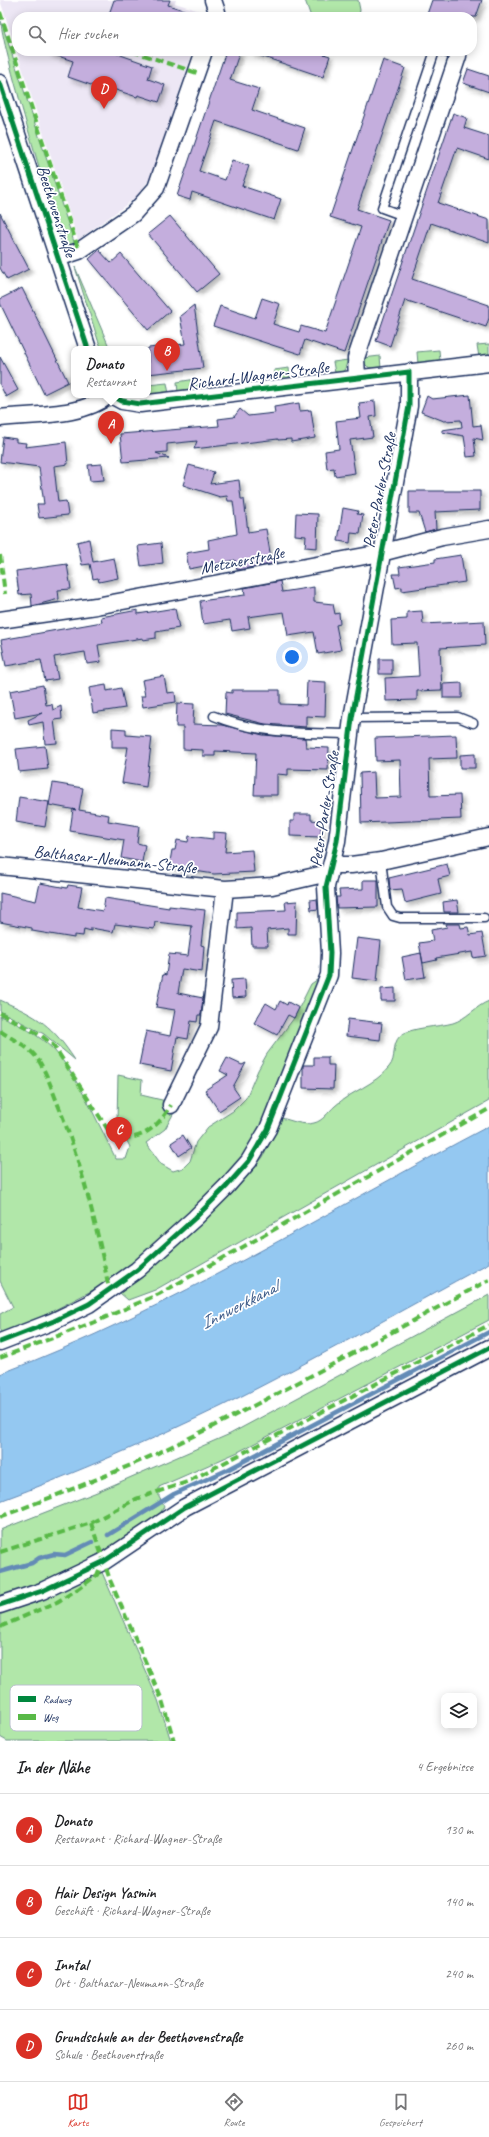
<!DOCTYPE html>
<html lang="de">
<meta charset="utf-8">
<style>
:root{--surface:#fff;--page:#f6f6f6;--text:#202124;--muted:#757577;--line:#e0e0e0;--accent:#d93025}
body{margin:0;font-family:Caveat,sans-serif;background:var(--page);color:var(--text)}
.controls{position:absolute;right:12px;bottom:12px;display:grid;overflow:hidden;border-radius:8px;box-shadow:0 2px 10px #0003}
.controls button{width:36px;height:36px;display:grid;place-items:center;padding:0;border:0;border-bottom:1px solid var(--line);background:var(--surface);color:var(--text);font:20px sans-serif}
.you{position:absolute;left:292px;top:657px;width:14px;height:14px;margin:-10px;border:3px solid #fff;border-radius:50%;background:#1a73e8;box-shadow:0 0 0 6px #1a73e833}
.badge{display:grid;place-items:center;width:26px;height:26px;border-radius:50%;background:var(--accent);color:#fff;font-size:13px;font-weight:700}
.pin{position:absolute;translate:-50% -33px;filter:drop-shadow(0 1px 2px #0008)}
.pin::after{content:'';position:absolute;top:21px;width:14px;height:12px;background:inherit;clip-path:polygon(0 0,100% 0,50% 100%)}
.popup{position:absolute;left:71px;top:346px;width:80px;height:52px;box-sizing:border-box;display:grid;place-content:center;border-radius:8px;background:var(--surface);filter:drop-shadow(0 1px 3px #0005);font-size:13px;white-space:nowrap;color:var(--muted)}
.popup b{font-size:15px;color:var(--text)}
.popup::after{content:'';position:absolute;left:50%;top:100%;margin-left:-8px;border:8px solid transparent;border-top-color:var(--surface)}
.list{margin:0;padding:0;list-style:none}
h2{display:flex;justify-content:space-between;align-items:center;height:52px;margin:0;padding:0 16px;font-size:17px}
h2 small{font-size:13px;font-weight:400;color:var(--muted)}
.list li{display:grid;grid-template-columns:26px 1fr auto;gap:12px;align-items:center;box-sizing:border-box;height:72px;padding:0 16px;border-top:1px solid var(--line)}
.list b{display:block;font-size:15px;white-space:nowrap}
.list p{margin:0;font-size:13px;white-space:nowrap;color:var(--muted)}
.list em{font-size:13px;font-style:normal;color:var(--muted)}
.icon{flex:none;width:22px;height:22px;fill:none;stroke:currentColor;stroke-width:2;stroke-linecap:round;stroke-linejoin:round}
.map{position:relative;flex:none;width:489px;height:1741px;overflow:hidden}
.search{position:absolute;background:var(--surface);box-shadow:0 2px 10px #0003;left:12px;right:12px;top:12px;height:44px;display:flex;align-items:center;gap:10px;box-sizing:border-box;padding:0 14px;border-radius:16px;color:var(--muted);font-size:15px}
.sheet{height:340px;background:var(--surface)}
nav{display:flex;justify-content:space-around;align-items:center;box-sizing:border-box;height:56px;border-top:1px solid var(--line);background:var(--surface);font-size:11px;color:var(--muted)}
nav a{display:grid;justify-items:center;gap:2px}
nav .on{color:var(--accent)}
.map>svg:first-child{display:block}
.built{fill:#ede7f5}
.green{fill:#b1e7a9;stroke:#668b84}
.water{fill:#94c8f1;stroke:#648bb6}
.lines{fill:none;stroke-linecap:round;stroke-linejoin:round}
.stream{stroke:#648bb6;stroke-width:4.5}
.building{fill:#c4aedd;stroke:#1b2f5e;filter:url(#shadow)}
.lane-casing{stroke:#1b2f5e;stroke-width:11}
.street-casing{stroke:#1b2f5e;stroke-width:19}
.lane{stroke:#fff;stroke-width:8}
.street{stroke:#fff;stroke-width:16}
.quiet{stroke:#58b947;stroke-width:4;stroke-dasharray:8 4;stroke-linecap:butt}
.cycleway-casing{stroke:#fff;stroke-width:8}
.cycleway{stroke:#00873e;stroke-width:5}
.labels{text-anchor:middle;stroke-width:3.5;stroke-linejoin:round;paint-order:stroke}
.street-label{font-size:17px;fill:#1b2f5e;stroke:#fff}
.water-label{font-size:18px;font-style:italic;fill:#3f5d8a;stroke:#fff}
.key{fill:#fff;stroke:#bbc1cf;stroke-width:1}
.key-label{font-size:11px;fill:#1b2f5e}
</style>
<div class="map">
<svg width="489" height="1741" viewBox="0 0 489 1741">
<defs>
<filter id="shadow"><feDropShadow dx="3.5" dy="3.5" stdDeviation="2" flood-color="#0004"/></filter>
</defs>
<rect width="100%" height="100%" fill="#fff"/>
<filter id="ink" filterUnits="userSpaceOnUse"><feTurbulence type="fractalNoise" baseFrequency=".025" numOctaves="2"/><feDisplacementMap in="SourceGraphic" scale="8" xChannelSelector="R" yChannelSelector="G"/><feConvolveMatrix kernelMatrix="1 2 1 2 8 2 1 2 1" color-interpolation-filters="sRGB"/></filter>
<g filter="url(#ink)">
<!-- built -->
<path class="built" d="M0 0H176L175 3 206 13 205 17H17V51H193L150 178 138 195 126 205 78 240Z"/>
<!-- green -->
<path class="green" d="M305 0H358L360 10 359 17H311Z
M1 21 75 245 67 244 61 238C51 208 0 40 1 21Z
M75 267 110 349H102L98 340Z
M489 344V356L479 357 477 345Z
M439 350 440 361 418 364 417 352Z
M380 356 381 368C372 369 365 369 363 358Z
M348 360 344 371 335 373 333 362Z
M289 368 290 379 275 381 274 370Z
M196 379 198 390 178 393 177 382Z
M167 383 169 394 139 397 129 395H148V385Z
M324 975 261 1127 244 1156 221 1183 146 1256 120 1276 24 1326 0 1335V1314L13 1307 0 1281V1016C19 1024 39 1035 54 1050 77 1075 100 1127 116 1159H126L130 1147 117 1121 118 1075 142 1080 141 1095 166 1101 177 1107 165 1129 146 1143 161 1164 173 1171 183 1168 190 1161 196 1142 208 1127 233 1111 246 1098 258 1070 267 1054 294 1018 311 984Z
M0 1000C39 1017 52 1025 75 1060L44 1034 0 1011Z
M489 1001V1101L155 1290 128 1300 120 1293 174 1249 233 1193 263 1157 281 1118C291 1120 303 1126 314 1123 323 1121 328 1112 335 1106 351 1091 375 1085 389 1067 397 1058 391 1045 400 1036 410 1027 439 1027 453 1023 466 1019 476 1006 489 1001Z
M489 1295V1320L238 1452 159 1487V1497L164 1506 158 1518C106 1550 58 1580 0 1600V1530L97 1492 230 1434Z
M101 1570 158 1700 171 1741H7L0 1737V1612Z"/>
<!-- water -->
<path class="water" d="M489 1126V1263C400 1311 313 1361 222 1406 150 1441 76 1473 0 1501V1374C172 1309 327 1211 489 1126Z"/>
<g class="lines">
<!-- stream -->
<path class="stream" d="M108 1535 174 1494 227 1470 489 1332
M0 1572 32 1563 39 1558 54 1554 65 1555 92 1542"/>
</g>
<!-- building -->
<path class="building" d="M114 0H170L168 5 199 15 198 17H108Z
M432 0H482L476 17H426Z
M49 51H116L115 53 152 66 148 79 165 85 159 102 138 95 137 97 95 83 94 86 68 77 73 61 49 53Z
M226 51H240L230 80 259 89 252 110 305 128 298 149 216 121 199 171 225 180 232 160 249 166 242 186 281 199 274 220 192 192 190 200 177 196Z
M252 51H314L330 56 323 77 252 53Z
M383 60 405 68 357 209 389 220 344 353 305 340 300 354 213 326 220 306 255 318 262 298 280 304 273 324 299 332 301 326 325 333 361 227 330 217Z
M468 69 489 76V92L463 83Z
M453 113 467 118 464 128 489 136V159L457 148 438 203 489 220V243L431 223 412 279 489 305V318L486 327 405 300 390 346 376 341Z
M0 213 29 269 7 280 0 268Z
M170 216 219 274 197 292 148 234Z
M99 250 111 263 121 254 170 311 148 330 89 259Z
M22 288 68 382 44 394 0 303V299Z
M194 305 203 368 148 374V348L185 344 180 316Z
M0 357 18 390 6 397 0 385Z
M470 395 473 426 481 425 483 440 474 438 476 456 467 457 464 436 442 432V430L462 427 461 420 444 421 421 412 427 396 432 399Z
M375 401 376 416 370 417 373 437 350 440 355 473 335 476 334 468 327 469 325 451 339 449 336 421 361 418 359 403Z
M299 403 300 411 311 410 315 438 291 442V439L278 440V439L194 449 197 441 167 444V452L156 453 169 458 123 462 120 434 219 426 218 419 234 417 240 409 248 416 275 413 274 407Z
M3 437 16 439V442L26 443 25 447 66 442 68 464 54 466 58 502 66 501 68 515 39 518 37 504H44L39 467 0 462Z
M102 464 104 480 90 481 88 465Z
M189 465 214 472 210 484 239 480 241 499H244L248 532 266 529 271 558 276 557 277 563 237 570 235 560 189 569 186 553 209 549 208 540 237 534 233 501H228L227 496 220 497 183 485Z
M409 491H480V510L435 512 436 529 425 532 419 513H409Z
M343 508 358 511 357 514 363 515 360 534 351 533 350 543 338 541Z
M296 513 318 514 317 548 305 547 306 536 295 535Z
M89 539 93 562 114 558 118 578 99 582 98 578 93 579 90 564 82 565 77 542Z
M161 543 163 563 141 566 138 546Z
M461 555 465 582 402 591V587L396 588 393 574H400L399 567 435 562V559Z
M67 564 71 589 58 590 59 599 32 606 31 594 19 595 16 571Z
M280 581 282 592 314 587V602L333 604 335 614 339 613 340 624 336 625 341 650 318 654 314 632 288 636 284 612 248 617 250 628 232 631 230 620 203 624 200 601 245 595 244 588Z
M175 608 179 628 156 632V638L143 640V638L98 645 101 662 87 664 85 652 54 657 58 679 45 681 41 660 6 666 1 640 102 622 101 617 138 610V614Z
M422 611 423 624 484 621 485 645 440 648 442 690 417 691V700L386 701 385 678 419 676 417 643 392 644 391 620 407 619V612Z
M379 659H392V674H379Z
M164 676 167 693 175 692 176 702 143 707 141 696H145L142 680Z
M307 681 326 682 325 717 306 716V727L265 724 225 714 226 692 232 693V690H280V704L306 705Z
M462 683V698H443V684Z
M43 685 46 705 52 704 53 710 61 706 62 719 54 720 57 743 45 744 43 722 29 725 28 720 42 713 15 718 10 691Z
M106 685 107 691 121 688 125 708 93 713 89 688Z
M177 703 194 704 193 724 223 725 263 735 305 738 306 747 329 748 328 770 288 769V775L277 774V795H254L256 753 215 751V756H203V750L183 749V727H176Z
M112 728 126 729V735L152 737 146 787 122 783 128 747H112Z
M456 735 457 758 429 759 430 796 460 795 461 819 361 823 360 773 374 772 375 798 401 797 400 760 376 761 375 738Z
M45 746 48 769 19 772 16 749Z
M475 754V768H460V755Z
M53 783 83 788 79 810 109 815 108 821 139 826 137 843 145 845 142 862 121 858 124 840 70 831 73 809 76 810 49 805Z
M19 797 49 802 45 827 16 822Z
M294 814H311V820L321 821V837L290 836V821H294Z
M213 832 227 833 225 852 252 850 254 872 214 874 169 867 172 850H175L177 840 188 842 189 836 213 839Z
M447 864 450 876 438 879 441 894 405 903 402 889 390 890 389 878Z
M363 880H378V907L337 908 336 897H340L339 890 363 889Z
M40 883 67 888 68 885 82 887 78 907 103 911 105 898 169 908V906L205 910 201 945 204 946 202 972 182 969 178 993 203 998 201 1015H198L197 1022 191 1021 188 1039 177 1037 171 1071 139 1065 146 1031 170 1036 175 1010 156 1007 163 974 166 975 169 954 188 956 192 926 155 922 154 929 115 924 113 932 91 928V931L84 929 83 936 74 935V938L32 931V928L0 922V893L36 901Z
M317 899 318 909 311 910 310 900Z
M457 900 459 912H444L443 902Z
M297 901 296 934H288V928L267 930 268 946H252L251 928 237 929V912L286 910 285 902Z
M446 924H460L461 928 468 927 470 935 482 933 486 956 473 958 472 952 436 958 437 960 423 963 419 943 433 941 431 930 447 927Z
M357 938 381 941 377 981 352 978Z
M421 953 425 977 406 980 402 957Z
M245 979 246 997 232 998 231 980Z
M395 988V1001H381V989Z
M280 1001 287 1005 288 1002 299 1008 294 1018 288 1015 277 1035 254 1023 266 1003 276 1009Z
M348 1019 382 1023 380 1040 346 1036Z
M314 1057H328V1065H334L333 1089 303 1088V1065H314Z
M227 1058 242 1065 246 1063 233 1087 240 1097 219 1111 205 1090 228 1075 220 1071Z
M183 1135 191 1148 179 1156 171 1143Z"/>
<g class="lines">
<defs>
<path id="lane" d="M442 51 458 56
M404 216 382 208 435 51
M214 716C257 734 304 733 350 734
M352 718 458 717 473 723
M381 861 387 907 393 916 400 918H484"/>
<path id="street" d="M213 0 217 12 216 17
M0 83 88 349
M58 258 79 251 133 214 156 188 204 51
M357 378 356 358 458 56
M111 395 122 401 140 404 489 363
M0 418C34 414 83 417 109 395
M0 620 96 606 381 553 442 537 489 529
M331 865H351L381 861 489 837
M0 866 225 889 272 886 328 873
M171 1105 209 1027 225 889
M0 1342 54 1321 89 1304 137 1270 195 1218 226 1187 249 1161 268 1129 329 975 330 953 326 887 337 841 352 718 409 406V372
M0 1605 42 1591 103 1562 185 1507 489 1348"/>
</defs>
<!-- lane casing -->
<use href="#lane" class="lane-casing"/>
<!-- street casing -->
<use href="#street" class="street-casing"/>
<!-- lane -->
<use href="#lane" class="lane"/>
<!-- street -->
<use href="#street" class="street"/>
<!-- quiet -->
<path class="quiet" d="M0 12 79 251
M132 51 197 73
M0 555 5 594
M0 1013 42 1036 54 1046 110 1133C136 1147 159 1127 171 1105
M0 1031C12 1039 28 1046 37 1058 46 1071 51 1087 57 1102 81 1162 97 1226 109 1289
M0 1358 97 1321 159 1294 489 1109
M0 1517C54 1496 108 1476 160 1452 272 1399 380 1338 489 1280
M91 1523 110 1580 162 1700 174 1741
M0 1552 91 1523 136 1499 187 1482 489 1325
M0 1627 57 1602 78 1589 97 1575 102 1563"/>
<defs>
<path id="cycleway" d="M0 83 88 349
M0 1342 54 1321 89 1304 137 1270 195 1218 226 1187 249 1161 268 1129 329 975 330 953 326 887 337 841 352 718 409 406V372L140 404 122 401 111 395
M0 1605 42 1591 103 1562 185 1507 489 1348"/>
</defs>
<!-- cycleway casing -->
<use href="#cycleway" class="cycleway-casing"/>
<!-- cycleway -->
<use href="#cycleway" class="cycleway"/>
</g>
</g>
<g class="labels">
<!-- street labels -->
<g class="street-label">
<text transform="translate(57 211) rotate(72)" y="6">Beethovenstraße</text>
<text transform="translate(258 375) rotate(-7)" y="6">Richard-Wagner-Straße</text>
<text transform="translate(379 490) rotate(-79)" y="6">Peter-Parler-Straße</text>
<text transform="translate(242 560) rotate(-11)" y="6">Metznerstraße</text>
<text transform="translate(324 809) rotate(-81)" y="6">Peter-Parler-Straße</text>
<text transform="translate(115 859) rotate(6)" y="6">Balthasar-Neumann-Straße</text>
</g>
<!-- water labels -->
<g class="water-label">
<text transform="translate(239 1305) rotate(-27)" y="6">Innwerkkanal</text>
</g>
</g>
<!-- legend -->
<rect x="10" y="1685" width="132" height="46" rx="6" class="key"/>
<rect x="18" y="1696" width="18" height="6" fill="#00873e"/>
<rect x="18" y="1714" width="18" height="6" fill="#58b947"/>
<g class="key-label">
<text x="43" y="1703">Radweg</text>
<text x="43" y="1721">Weg</text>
</g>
</svg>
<div class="controls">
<button><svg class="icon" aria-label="layers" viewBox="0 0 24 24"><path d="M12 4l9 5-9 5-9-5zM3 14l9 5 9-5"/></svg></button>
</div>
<div class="you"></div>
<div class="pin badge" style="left:111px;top:444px">A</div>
<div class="popup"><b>Donato</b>Restaurant</div>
<div class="pin badge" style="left:167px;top:371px">B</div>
<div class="pin badge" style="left:119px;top:1150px">C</div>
<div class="pin badge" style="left:104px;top:109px">D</div>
<div class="search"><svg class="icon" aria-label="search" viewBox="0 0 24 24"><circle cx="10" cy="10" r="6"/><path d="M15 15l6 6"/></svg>Hier suchen</div>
</div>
<section class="sheet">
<h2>In der Nähe<small>4 Ergebnisse</small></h2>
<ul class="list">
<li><span class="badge">A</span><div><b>Donato</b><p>Restaurant · Richard-Wagner-Straße</p></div><em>130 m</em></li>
<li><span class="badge">B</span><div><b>Hair Design Yasmin</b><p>Geschäft · Richard-Wagner-Straße</p></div><em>140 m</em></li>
<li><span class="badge">C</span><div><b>Inntal</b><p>Ort · Balthasar-Neumann-Straße</p></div><em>240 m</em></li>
<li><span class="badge">D</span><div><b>Grundschule an der Beethovenstraße</b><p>Schule · Beethovenstraße</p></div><em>260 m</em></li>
</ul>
</section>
<nav>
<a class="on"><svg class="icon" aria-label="map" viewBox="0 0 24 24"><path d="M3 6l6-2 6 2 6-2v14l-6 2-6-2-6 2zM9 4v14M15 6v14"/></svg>Karte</a>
<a><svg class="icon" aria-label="directions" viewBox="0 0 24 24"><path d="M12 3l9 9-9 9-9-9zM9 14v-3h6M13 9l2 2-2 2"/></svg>Route</a>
<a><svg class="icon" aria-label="saved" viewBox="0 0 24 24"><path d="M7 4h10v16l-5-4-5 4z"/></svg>Gespeichert</a>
</nav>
